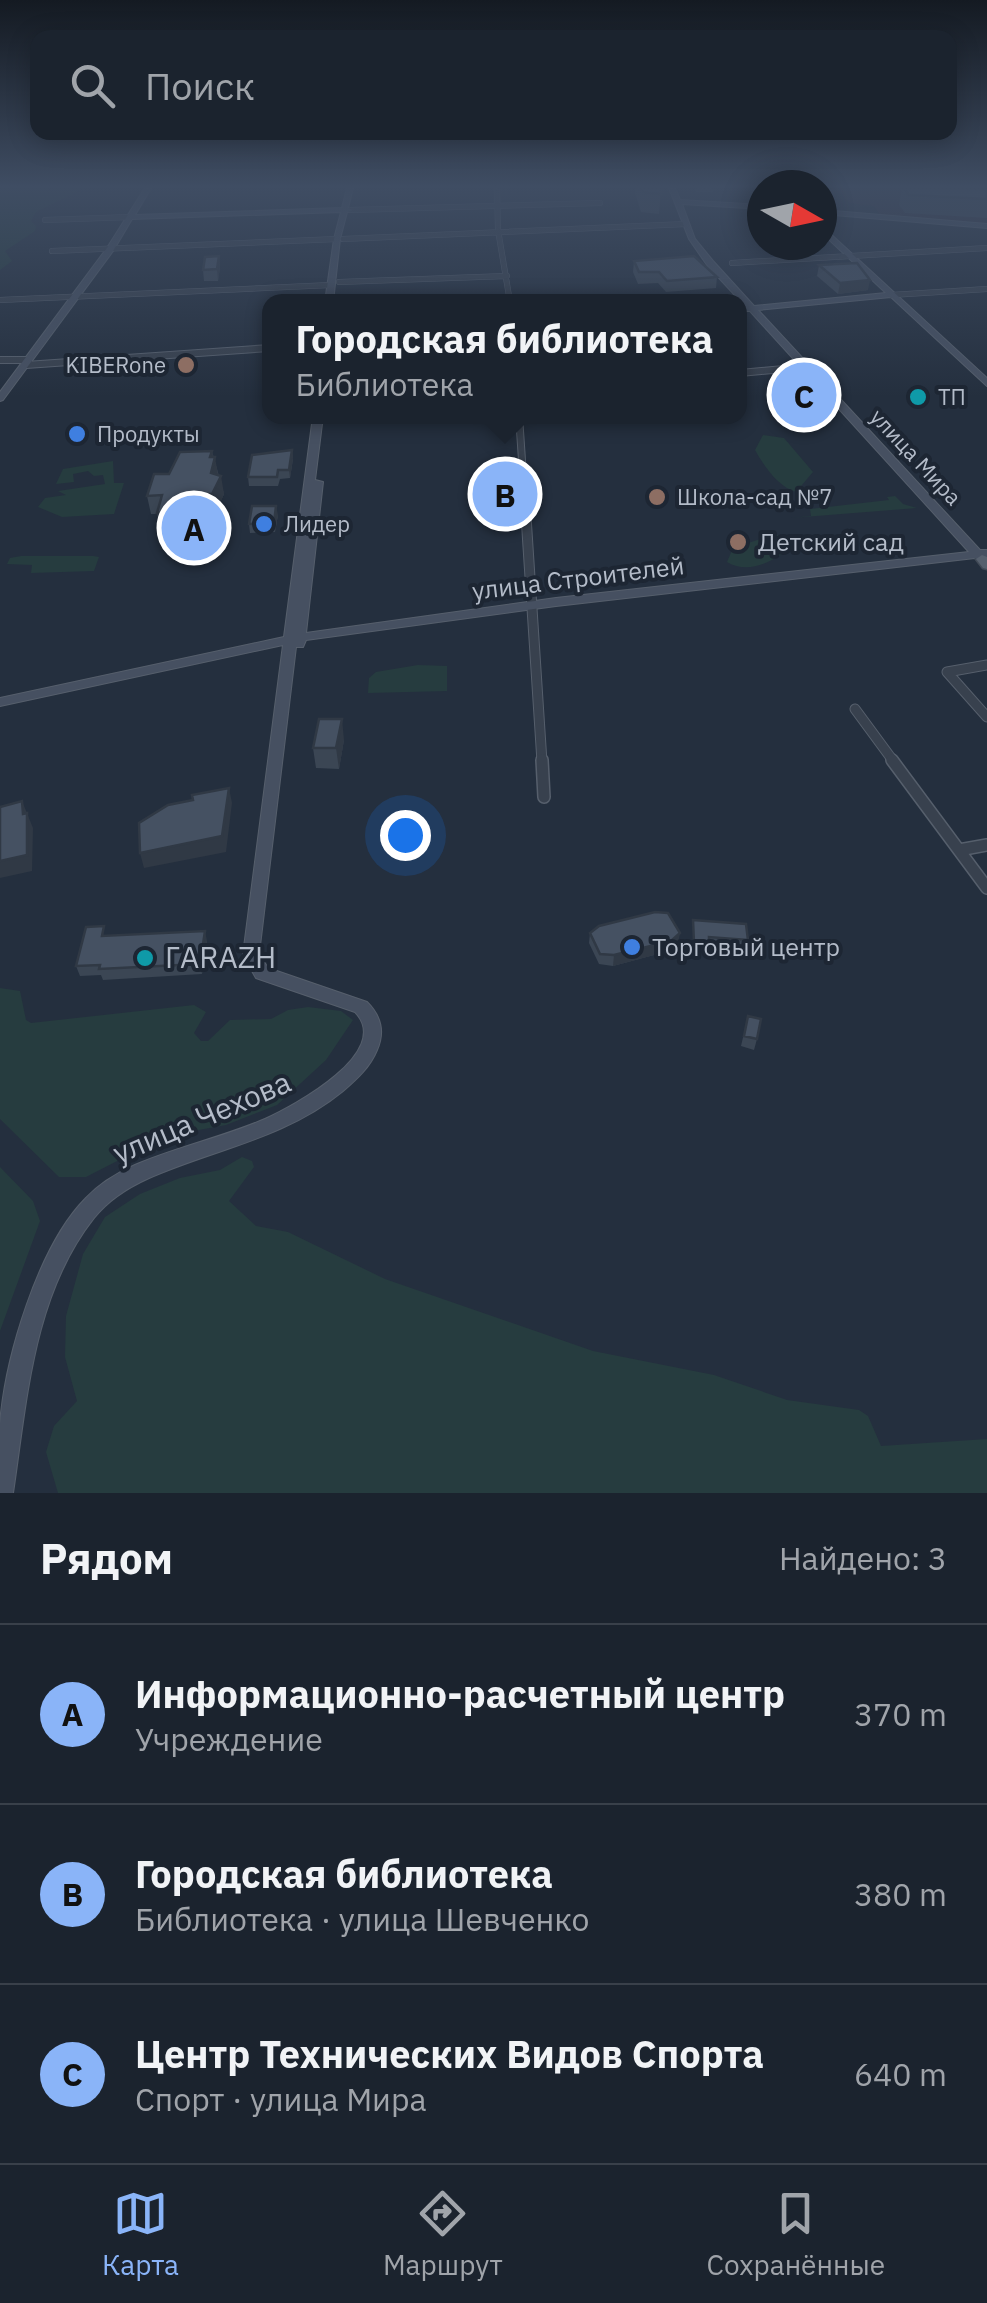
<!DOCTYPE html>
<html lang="ru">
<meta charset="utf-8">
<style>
:root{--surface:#1b232e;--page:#242b36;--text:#f1f3f6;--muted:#a0a4aa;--line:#39404a;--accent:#8ab4f8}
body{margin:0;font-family:"IBM Plex Sans",sans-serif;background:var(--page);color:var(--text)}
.compass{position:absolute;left:747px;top:170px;width:90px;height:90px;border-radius:50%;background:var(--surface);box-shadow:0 5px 25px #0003;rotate:99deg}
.you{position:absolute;left:405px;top:835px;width:35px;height:35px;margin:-25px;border:8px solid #fff;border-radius:50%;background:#1a73e8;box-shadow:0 0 0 15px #1a73e833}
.badge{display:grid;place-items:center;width:65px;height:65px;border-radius:50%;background:var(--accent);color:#111;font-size:32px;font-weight:700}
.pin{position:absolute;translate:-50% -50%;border:5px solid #fff;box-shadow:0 2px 10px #0006}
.popup{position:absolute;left:262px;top:294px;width:485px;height:130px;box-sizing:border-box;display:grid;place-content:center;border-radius:20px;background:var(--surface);filter:drop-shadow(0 2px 8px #0005);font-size:32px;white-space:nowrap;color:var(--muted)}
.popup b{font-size:38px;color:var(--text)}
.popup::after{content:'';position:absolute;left:50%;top:100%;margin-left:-20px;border:20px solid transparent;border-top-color:var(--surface)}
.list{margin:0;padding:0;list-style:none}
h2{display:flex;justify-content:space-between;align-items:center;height:130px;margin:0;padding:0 40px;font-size:42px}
h2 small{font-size:32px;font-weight:400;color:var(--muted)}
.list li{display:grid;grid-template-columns:65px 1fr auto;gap:30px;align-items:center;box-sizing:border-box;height:180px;padding:0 40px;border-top:2px solid var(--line)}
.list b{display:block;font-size:38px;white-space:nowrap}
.list p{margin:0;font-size:32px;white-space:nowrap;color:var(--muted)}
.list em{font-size:32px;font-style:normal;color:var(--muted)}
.icon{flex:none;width:55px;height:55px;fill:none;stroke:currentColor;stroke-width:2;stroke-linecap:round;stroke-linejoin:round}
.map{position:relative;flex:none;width:987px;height:1493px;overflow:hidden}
.search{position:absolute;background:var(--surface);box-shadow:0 5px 25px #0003;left:30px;right:30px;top:30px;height:110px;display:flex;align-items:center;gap:25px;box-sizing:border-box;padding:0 35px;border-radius:20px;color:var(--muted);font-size:38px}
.sheet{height:670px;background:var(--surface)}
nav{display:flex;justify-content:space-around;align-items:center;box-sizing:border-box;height:140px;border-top:2px solid var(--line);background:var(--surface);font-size:28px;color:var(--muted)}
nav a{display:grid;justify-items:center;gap:5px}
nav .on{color:var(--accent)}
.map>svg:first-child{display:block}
.medical{fill:#32303f}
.green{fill:#263c3f}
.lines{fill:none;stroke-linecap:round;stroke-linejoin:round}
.street-far3-casing{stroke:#565f6c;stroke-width:6}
.street-far2-casing{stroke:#565f6c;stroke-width:8}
.street-far1-casing{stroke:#565f6c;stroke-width:11}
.street-casing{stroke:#565f6c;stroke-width:14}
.secondary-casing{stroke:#565f6c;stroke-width:2}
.primary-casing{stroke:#414a57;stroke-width:3}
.street-far3{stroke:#38414e;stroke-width:5}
.street-far2{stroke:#38414e;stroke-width:6}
.street-far1{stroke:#38414e;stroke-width:9}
.street{stroke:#38414e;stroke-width:11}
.secondary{fill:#465061;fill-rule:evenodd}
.primary{fill:#56606e;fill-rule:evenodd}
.wall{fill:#3b4654}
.shaded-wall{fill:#303945}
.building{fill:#455162;stroke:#303945;stroke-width:2.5}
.education-dot{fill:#8d6e63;stroke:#1d2633;stroke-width:4}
.culture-dot{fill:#0f9aa8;stroke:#1d2633;stroke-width:4}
.shop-dot{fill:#3f7fe0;stroke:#1d2633;stroke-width:4}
.labels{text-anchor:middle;stroke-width:8;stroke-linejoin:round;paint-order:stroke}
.far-poi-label{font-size:22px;fill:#b4bcc9;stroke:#1d2633;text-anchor:start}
.far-street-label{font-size:22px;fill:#b4bcc9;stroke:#1d2633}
.poi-label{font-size:25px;fill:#b4bcc9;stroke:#1d2633;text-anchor:start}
.street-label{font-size:25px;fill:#b4bcc9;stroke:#1d2633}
.near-poi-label{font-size:30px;fill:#b4bcc9;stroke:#1d2633;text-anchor:start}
.near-street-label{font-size:30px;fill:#b4bcc9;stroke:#1d2633}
</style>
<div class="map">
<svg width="987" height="1493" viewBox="0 0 987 1493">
<rect width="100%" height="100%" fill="#242f3e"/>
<!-- medical -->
<path class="medical" d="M822 188H987V224L880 215 874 206 850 203 842 194 822 192Z"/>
<!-- green -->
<path class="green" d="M0 188H48L47 192 55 188H85L36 212 31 221 36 226 35 231 5 251 12 261 0 270Z
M763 435 784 438 813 472 796 492C778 487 764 466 755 450Z
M113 461 114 483H124L114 514 62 517 38 507 45 498 66 495 58 491 105 484 103 475 94 476 88 471 73 474 74 482 56 484 63 469Z
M895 496 903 504 917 508 791 518 811 516 810 509 889 500 887 497Z
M772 535H789L797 545C777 557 752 577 727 562L733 548Z
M21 556H93L99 557 94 571 31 573 32 565 7 564 10 558Z
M418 665 447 666V691L368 693 369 678 376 672Z
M0 988 20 991 26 1020 31 1023 194 1005 206 1012 194 1033 201 1041H208L230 1020 271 1019 288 1010 308 1007 341 1011 353 1020 326 1060 277 1105 226 1125 166 1136 86 1177H59L0 1119Z
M242 1157 252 1161 254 1167 229 1201 256 1226 288 1232 385 1279 593 1351 714 1375 787 1400 859 1410 868 1416 881 1446 987 1439V1493H58L46 1452 54 1426 77 1401 65 1357 66 1316 83 1254 105 1217 140 1194 180 1178 220 1170Z
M0 1167 33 1201 40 1221 0 1331Z"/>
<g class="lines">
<defs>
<path id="street-far3" d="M497 188 498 230 510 302
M350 210 600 203
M45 220 131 217
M343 239 686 224
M52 251 337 239
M732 263 987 248
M339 282 507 276
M891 295 987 289
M0 300 331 285"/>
<path id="street-far2" d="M0 360H29
M26 365 270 348
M740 373 805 367
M519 416 526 519"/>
<path id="street-far1" d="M526 516 542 762
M947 672 987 717
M947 672 987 665
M855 709 894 762"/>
<path id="street" d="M542 760 544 797
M892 760 987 888
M959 850 987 845"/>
<path id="secondary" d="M145 188H151L135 215 342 208 347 188H353L348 208 353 210 347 212 340 239 333 302H325L334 239 341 212 132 219 113 251 3 400 0 401V392L107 248Z
M669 188H675L680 200 762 205V209L682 204 695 239 713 261 754 306 886 293 822 233V227L824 228 987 378V386L891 297 758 310 980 550H987V558L981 561 975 558 556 606 306 640 303 647H296L259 954 268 968 367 1002C381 1016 385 1032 377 1050 370 1067 357 1079 343 1091 286 1138 215 1149 149 1178 129 1187 108 1200 94 1218 33 1295 27 1400 13 1493H0C0 1470 0 1447 0 1424 5 1358 38 1247 85 1199 99 1184 117 1173 135 1165 177 1147 223 1137 265 1119 294 1106 394 1052 355 1012L256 978 243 955 283 645 0 706V698L284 637 313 416H323L315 480 323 482 306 633 556 598 969 552 750 311H745L746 307 707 265 689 239Z
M822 210 987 224V228L822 214Z"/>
<path id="primary" d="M982 555 987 557V569L983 568 976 559Z"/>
</defs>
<!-- street-far3 casing -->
<use href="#street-far3" class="street-far3-casing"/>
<!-- street-far2 casing -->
<use href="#street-far2" class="street-far2-casing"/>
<!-- street-far1 casing -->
<use href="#street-far1" class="street-far1-casing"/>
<!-- street casing -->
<use href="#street" class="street-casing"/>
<!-- secondary casing -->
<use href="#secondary" class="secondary-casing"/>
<!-- primary casing -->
<use href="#primary" class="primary-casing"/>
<!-- street-far3 -->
<use href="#street-far3" class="street-far3"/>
<!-- street-far2 -->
<use href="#street-far2" class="street-far2"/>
<!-- street-far1 -->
<use href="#street-far1" class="street-far1"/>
<!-- street -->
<use href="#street" class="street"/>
<!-- secondary -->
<use href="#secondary" class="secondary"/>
<!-- primary -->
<use href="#primary" class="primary"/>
</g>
<!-- wall -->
<path class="wall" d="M636 188H661L659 214 641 212 635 193Z
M695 188H714L713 192H696Z
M902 188 984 189 987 192V218L905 213 899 205Z
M219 256 220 267 218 281H204L203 270Z
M634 261 717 277 716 288 666 292 658 283 638 284 633 272Z
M819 265 868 290 838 294 817 276Z
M292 450 293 459 290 478 280 479 278 486H249L248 477Z
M212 451 224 494 216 512H208L204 530H199L197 538 163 539 157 514H151L147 496 169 474Z
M278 515 275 532 250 533 249 524Z
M344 740 339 769 316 768 313 748Z
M693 920 748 940 746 945 709 942 708 949 693 948Z
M590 933 678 944 669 951 613 966 599 964 589 943Z
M108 936 207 941 202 974 103 980 101 975 80 976 76 966Z
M748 1016 757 1039 754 1050 741 1046Z"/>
<!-- shaded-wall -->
<path class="shaded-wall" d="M219 256 220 267 218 281 217 269Z
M870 280 868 290 838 294 840 283Z
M292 450 293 459 290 478 289 470Z
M212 451 214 462 215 457 218 475 221 476 224 494 216 512 212 494 210 457Z
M205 494 208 512 204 530 201 512Z
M276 506 278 515 275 532 274 523Z
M195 512 199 530 197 538 193 519Z
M342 719 344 740 339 769 336 748Z
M229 788 232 803 226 852 144 868 140 853Z
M22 801 33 828 32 871 0 878V861L23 814Z
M205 931 207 941 202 974 200 964Z
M680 933 678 944 669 951 613 966 614 955Z"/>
<!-- building -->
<path class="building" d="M641 188H661V194L643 192Z
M904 188 984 189 987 192V199L909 195Z
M219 256 217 269 203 270 205 257Z
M694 256 717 277 667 281 659 272H639L634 261Z
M857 263 870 280 840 283 819 265Z
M292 450 289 470H278L277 477H248L252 455Z
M212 451 210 457H215L211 473 221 476 212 494H205L201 512H195L193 519 159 520 162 513H157L162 495 147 496 154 474H169L180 452Z
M252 506H276L274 523 249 524Z
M319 719H342L336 748H313Z
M229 788 222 836 140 853 139 823 168 805 193 800 192 795Z
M22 801 23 814 27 813V855L0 861V807Z
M655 912 668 913 680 933 671 941 614 955 600 954 590 933 599 926Z
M693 920 746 924 748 940 709 937V944L694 943Z
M104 926 102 936 205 931 200 964 99 969 100 965 76 966 86 927Z
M748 1016 761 1019 757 1039 744 1036Z"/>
<!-- sky -->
<linearGradient id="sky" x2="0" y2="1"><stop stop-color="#141a22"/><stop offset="0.47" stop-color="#3f4d63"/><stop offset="1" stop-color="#3f4d63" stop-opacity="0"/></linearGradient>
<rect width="987" height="397" fill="url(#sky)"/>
<!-- markers -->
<g class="education-dot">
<circle cx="186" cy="365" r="10"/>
<circle cx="657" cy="497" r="10"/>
<circle cx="738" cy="542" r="10"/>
</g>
<g class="culture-dot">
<circle cx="918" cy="397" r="10"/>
<circle cx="145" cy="958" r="10"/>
</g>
<g class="shop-dot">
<circle cx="77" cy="434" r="10"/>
<circle cx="264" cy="524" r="10"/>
<circle cx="632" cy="947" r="10"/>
</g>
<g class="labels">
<!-- far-poi labels -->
<g class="far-poi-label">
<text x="166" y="373" text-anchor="end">KIBERone</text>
<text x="938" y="405">ТП</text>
<text x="97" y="442">Продукты</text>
<text x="677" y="505">Школа-сад №7</text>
<text x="284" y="532">Лидер</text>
</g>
<!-- far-street labels -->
<g class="far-street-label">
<text transform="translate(916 457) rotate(47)" y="8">улица Мира</text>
</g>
<!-- poi labels -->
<g class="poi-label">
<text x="758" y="551">Детский сад</text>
<text x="652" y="956">Торговый центр</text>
</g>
<!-- street labels -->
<g class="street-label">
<text transform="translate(578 578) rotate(-7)" y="9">улица Строителей</text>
</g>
<!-- near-poi labels -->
<g class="near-poi-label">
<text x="165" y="968">ГARAZH</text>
</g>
<!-- near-street labels -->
<g class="near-street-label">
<text transform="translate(202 1118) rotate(-23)" y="10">улица Чехова</text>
</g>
</g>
</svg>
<svg class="compass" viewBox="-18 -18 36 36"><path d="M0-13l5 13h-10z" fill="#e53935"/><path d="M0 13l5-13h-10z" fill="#a0a4aa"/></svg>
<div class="you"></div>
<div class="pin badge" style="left:194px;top:528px">A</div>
<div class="pin badge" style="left:505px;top:494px">B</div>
<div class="popup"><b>Городская библиотека</b>Библиотека</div>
<div class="pin badge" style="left:804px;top:395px">C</div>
<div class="search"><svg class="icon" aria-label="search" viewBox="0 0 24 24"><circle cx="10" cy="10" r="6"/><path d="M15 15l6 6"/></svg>Поиск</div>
</div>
<section class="sheet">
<h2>Рядом<small>Найдено: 3</small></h2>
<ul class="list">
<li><span class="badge">A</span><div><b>Информационно-расчетный центр</b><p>Учреждение</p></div><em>370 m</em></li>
<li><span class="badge">B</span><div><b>Городская библиотека</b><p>Библиотека · улица Шевченко</p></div><em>380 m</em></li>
<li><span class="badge">C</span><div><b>Центр Технических Видов Спорта</b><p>Спорт · улица Мира</p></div><em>640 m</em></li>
</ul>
</section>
<nav>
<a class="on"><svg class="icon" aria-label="map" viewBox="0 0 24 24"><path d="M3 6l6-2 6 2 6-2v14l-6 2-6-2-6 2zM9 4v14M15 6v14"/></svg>Карта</a>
<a><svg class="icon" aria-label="directions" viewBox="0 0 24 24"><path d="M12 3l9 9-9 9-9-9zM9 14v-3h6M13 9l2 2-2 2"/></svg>Маршрут</a>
<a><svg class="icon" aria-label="saved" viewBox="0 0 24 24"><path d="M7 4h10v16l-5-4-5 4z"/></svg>Сохранённые</a>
</nav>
